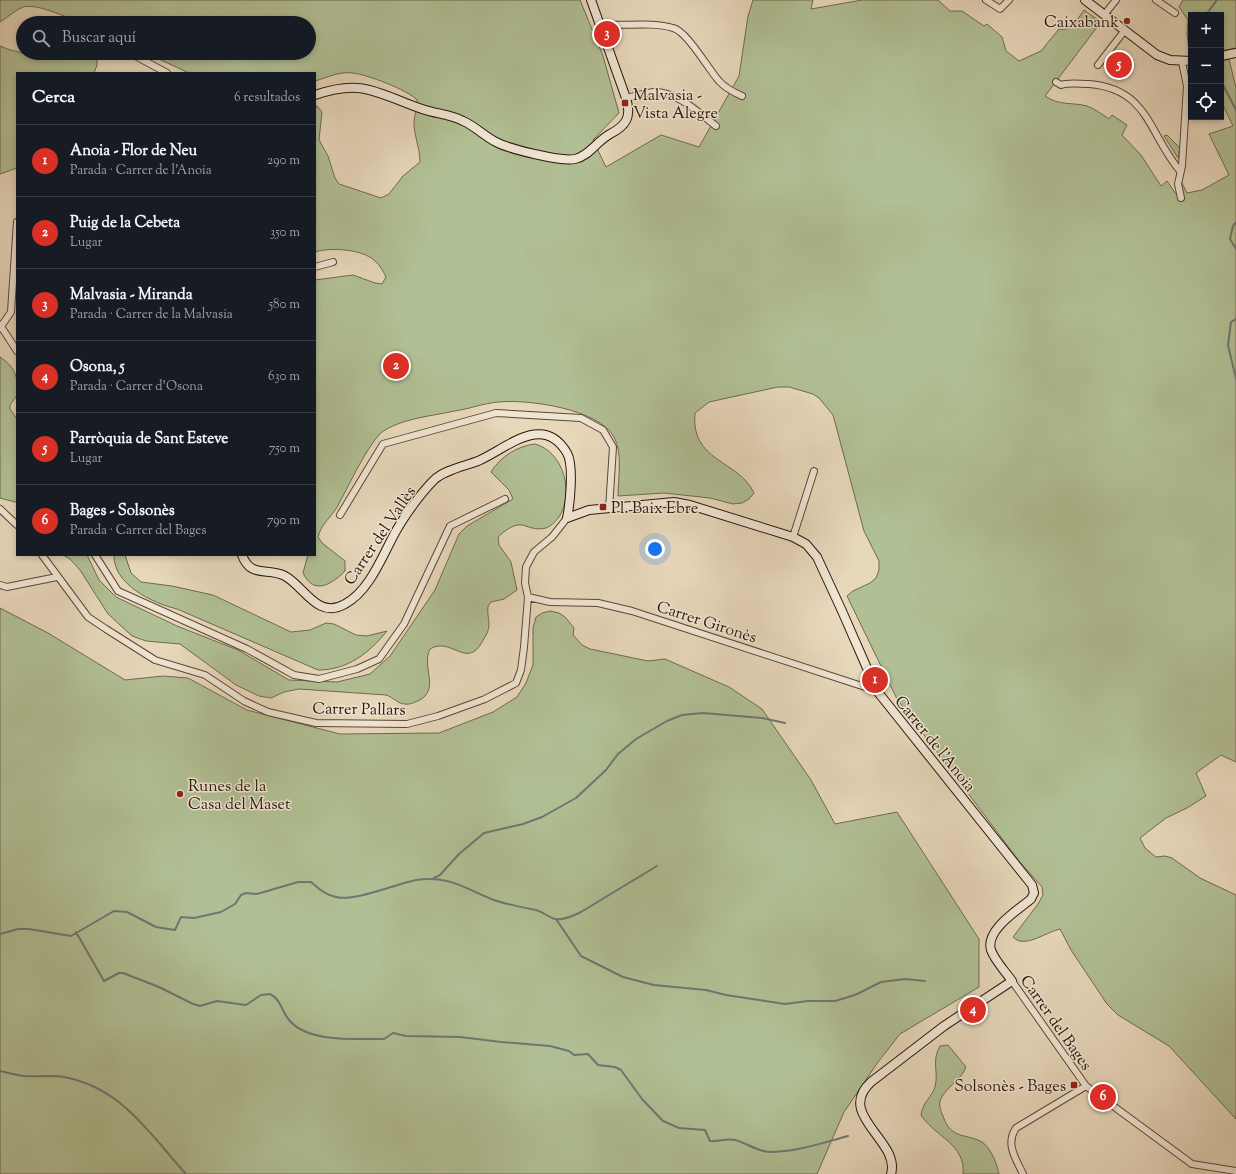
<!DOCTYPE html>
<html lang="es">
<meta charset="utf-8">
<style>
:root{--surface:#171b24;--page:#242831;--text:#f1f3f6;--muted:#9ea1a6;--line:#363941;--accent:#d93025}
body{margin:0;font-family:"Sorts Mill Goudy",serif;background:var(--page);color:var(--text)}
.controls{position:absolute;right:12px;top:12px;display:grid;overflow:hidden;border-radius:0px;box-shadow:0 2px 6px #0003}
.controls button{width:36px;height:36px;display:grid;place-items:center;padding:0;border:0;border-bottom:1px solid var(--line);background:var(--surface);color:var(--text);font:20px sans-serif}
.you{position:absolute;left:655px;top:549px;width:14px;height:14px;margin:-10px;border:3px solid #fff;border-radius:50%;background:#1a73e8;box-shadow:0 0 0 6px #1a73e833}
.badge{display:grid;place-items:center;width:26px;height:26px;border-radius:50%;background:var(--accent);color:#fff;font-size:13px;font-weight:700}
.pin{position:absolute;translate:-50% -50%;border:2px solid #fff;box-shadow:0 1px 4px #0006}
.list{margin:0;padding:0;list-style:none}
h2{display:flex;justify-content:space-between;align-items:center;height:52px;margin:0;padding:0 16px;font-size:17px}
h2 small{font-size:13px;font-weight:400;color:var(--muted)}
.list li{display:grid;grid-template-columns:26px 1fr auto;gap:12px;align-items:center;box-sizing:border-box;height:72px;padding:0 16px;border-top:1px solid var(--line)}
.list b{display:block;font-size:15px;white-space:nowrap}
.list p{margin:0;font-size:13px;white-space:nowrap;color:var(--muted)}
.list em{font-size:13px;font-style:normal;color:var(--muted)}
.icon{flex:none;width:22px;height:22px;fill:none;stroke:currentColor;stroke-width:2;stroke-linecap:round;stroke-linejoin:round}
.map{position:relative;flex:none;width:1236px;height:1174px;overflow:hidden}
.search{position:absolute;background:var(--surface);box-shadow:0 2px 6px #0003;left:16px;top:16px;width:300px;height:44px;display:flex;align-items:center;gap:10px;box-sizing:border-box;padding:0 14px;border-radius:22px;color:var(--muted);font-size:15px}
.panel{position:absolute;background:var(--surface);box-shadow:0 2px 6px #0003;left:16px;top:72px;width:300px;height:484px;border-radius:0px}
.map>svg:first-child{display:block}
.green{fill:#b1bf94;stroke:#6e6a4e}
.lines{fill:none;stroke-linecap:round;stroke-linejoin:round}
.stream{stroke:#6d7773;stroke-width:2}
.street-casing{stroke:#5b4636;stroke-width:8}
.secondary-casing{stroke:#2c1509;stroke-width:10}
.street{stroke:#efe5d3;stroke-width:6}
.secondary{stroke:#efe5d3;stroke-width:8}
.poi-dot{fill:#8f2418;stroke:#efe5d3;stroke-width:1.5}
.labels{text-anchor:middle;stroke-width:3;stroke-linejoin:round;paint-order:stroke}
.poi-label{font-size:16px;fill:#2c1509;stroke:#efe5d3;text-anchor:start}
.street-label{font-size:16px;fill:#2c1509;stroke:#efe5d3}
</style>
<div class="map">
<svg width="1236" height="1174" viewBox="0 0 1236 1174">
<rect width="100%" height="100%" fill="#e7d7bb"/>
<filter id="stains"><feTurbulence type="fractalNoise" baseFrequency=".005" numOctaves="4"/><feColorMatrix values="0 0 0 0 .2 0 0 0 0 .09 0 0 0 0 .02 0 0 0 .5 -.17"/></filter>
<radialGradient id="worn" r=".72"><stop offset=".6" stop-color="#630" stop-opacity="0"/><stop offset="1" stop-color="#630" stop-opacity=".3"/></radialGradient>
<!-- green -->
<path class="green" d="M0 0H580L603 56 619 113 593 140 606 167 661 135 699 147 739 76 748 16 753 0H813L811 9 862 0H938L950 11H962L984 26 987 24 1002 37 1006 51 1019 61 1041 51 1059 29C1072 32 1077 19 1084 10L1101 22 1045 96C1059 106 1072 102 1087 106 1095 109 1102 114 1109 119L1112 115 1127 125 1122 135 1141 155 1161 186 1167 181 1176 194 1181 181 1187 193 1202 190 1229 175 1209 134 1233 126 1221 101V61L1229 59 1236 88V762L1221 755 1196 773 1206 796 1187 808 1166 818 1140 838 1145 848 1156 857 1165 856 1172 858 1200 878 1236 895V1119L1169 1046 1118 1015 1107 1004 1071 950 1060 929C1044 933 1024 949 1013 937L1038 904 1043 895 1042 887 1019 861 897 699 847 596 853 591 870 583 876 578 879 570V561L864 531 833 415 819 398 813 394 789 387H778L709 402 695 413C690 462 739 460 754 493L749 499 742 503 733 504 710 498 664 493 618 496C618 479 623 453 614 437 599 409 528 399 499 402 484 403 469 409 455 411 432 416 405 418 385 430 370 438 346 492 336 509 329 519 321 525 318 537L322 543 345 561V571C332 584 314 596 303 573L308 555H315V280L353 275 375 283 382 284 386 277C383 271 380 265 375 261 363 249 330 247 315 252V107L317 106 322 112 319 140 328 156 335 178 339 184 381 198 389 194 403 176 420 162C420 148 414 136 414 123 414 115 418 108 417 100 408 90 366 74 352 73 340 71 326 78 315 81V73H189L146 53H309V23H81C68 18 33 1 21 8 14 11 7 18 0 22Z
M1183 0H1236V48L1221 51V15H1191L1190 57 1187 34 1188 20 1179 7Z
M0 46C30 60 65 52 97 53V65L94 73H17V168L0 174Z
M1167 135 1180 148 1178 158 1164 136Z
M0 357C13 365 20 378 17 395 16 398 12 401 10 405V409L17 419V502H15L0 498Z
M535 444C571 454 577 514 546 528 524 533 524 513 498 537L499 545 511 562 517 590 504 599 491 602 488 606C487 613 489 619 489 625 489 631 485 637 482 642 467 670 451 636 430 649 421 667 440 688 420 700 415 702 410 705 405 704 398 704 393 697 386 695L299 689 284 692 271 698 259 696 236 685 180 644 146 641 132 636 108 614 80 570 70 559 63 555H87L99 580 116 597 177 626 238 650 289 680 337 682 370 674 390 656 435 590 459 534 467 526 513 499 509 490 491 472C500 457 517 446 535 444Z
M114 555H125L131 573 141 582 172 586 213 595 291 632 310 630 326 623 334 624 356 635 367 636 387 631C369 653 348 670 318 670L177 609C152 603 113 584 114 555Z
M0 608 48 633 125 680 163 676 188 678 247 710 340 734 439 733 493 712 517 697 526 683 533 665V628L536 617 542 613 550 611 559 613 565 617 574 628 573 635 582 645 590 649 648 661 665 659 729 687 762 709 811 780 835 824 897 812 979 939V987L900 1034 878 1062 844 1112 817 1174H0Z
M948 1045 966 1067C961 1081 944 1088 940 1101 939 1106 941 1112 943 1116 951 1140 966 1133 982 1142 991 1148 997 1164 999 1174H963C966 1144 934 1136 921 1115 923 1101 932 1097 935 1087 939 1071 931 1062 940 1046Z"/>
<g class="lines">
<!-- stream -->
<path class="stream" d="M1208 15V12L1217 0
M1221 81 1236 110
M1236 222 1233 226 1230 239 1236 249
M1236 319 1231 322 1228 345 1236 379
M434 878 440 875 459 854 484 833 523 824 542 817 576 798 606 770 618 754 636 739 667 721 682 715 703 713 762 718 785 723
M556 919 581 956 623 977 654 985 706 990 726 995 785 1004 808 1001H835L855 995 881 982 905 979 925 981
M76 932 104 981 119 973H123L159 987 193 1004 200 1006 217 1001 246 1005 261 995 270 994C281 999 282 1013 290 1021 308 1042 354 1039 379 1039H384L393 1033 406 1036 460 1037 501 1042 550 1046 569 1051 574 1055 588 1054 598 1065 615 1067 621 1070 642 1099 663 1121 679 1128 705 1130 710 1141C719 1142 726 1138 735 1140 747 1143 756 1151 769 1152 796 1152 822 1143 848 1136
M0 934 18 929H29L71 936 114 911 127 912 156 927 175 930 181 917 194 918 221 912 235 904 241 895 246 893 257 894 298 882H311C319 889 326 895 336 897 354 902 396 884 416 880 449 875 466 889 494 900 508 905 522 907 536 910 543 912 548 917 555 919 563 921 575 915 581 912L657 866
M0 1071C8 1073 16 1075 24 1076 37 1077 51 1075 64 1077 122 1088 149 1133 186 1174"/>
<defs>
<path id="street" d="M986 0 1000 9 1009 0
M1156 0 1175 13
M1104 15 1116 0
M600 24C622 27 651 21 673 28 687 31 708 69 719 81 725 88 733 92 742 96
M21 37 23 38
M130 53 167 73
M1098 65 1125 30
M1056 82 1061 85C1069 82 1080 84 1089 84 1149 89 1148 133 1180 171
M626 98C635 96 645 93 654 92 678 92 699 113 716 126
M1181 198 1178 184 1182 166 1187 86 1182 62
M315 267 333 262
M0 325 17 351
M0 328 11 312 17 222
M0 509 17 525
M340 515 383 444 496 413 581 418 603 430 613 447 609 509
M793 537 814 471
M42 555 88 617 106 629 155 660 205 675 244 701 268 712 316 723 407 724 438 716 485 699 516 683 521 670 524 647 528 597 525 583 526 567 534 552 552 537 567 518
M95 555 118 591 247 649 294 675 319 679 357 669 379 659 404 624 450 526 505 499
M0 585 7 587 57 577
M528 597 550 602 598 603 632 611 865 687 874 686
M1012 981 1086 1086 1192 1164 1236 1171
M1023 1174C1016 1159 1005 1144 1016 1128L1086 1086"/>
<path id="secondary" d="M1085 0 1157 55 1170 60 1191 61
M1221 56 1236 53
M315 95C364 78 378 94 422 109 436 114 450 114 463 121 475 126 484 136 496 142 509 149 562 162 575 159 589 156 597 141 610 134 626 126 632 117 626 98L591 0
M567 518 589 510 674 502 690 505 793 537 806 544 817 557 842 611 877 691 1032 885 1034 893 1031 899C1018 910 985 930 991 950 995 961 1005 971 1012 981L944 1026 871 1082C835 1115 901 1141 891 1174
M242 555C251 579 268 567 285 576 304 586 317 620 345 604 370 591 383 554 396 531 405 515 421 493 434 480 444 470 465 466 478 461 506 449 543 412 567 453 574 465 570 504 567 518"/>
</defs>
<!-- street casing -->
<use href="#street" class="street-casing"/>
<!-- secondary casing -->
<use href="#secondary" class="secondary-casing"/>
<!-- street -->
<use href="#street" class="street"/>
<!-- secondary -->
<use href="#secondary" class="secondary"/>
</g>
<!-- markers -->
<g class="poi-dot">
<circle cx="1127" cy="21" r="4"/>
<rect x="621" y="99" width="8" height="8" rx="2"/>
<rect x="599" y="503" width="8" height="8" rx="2"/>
<circle cx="180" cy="794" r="4"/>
<rect x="1070" y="1081" width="8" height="8" rx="2"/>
</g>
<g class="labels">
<!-- poi labels -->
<g class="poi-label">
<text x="1119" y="27" text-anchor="end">Caixabank</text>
<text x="633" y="100">Malvasia -<tspan x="633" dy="18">Vista Alegre</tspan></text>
<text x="611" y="513">Pl. Baix Ebre</text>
<text x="188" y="791">Runes de la<tspan x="188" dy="18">Casa del Maset</tspan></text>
<text x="1066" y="1091" text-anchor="end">Solsonès - Bages</text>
</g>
<!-- street labels -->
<g class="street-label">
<text transform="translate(379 535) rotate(-56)" y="6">Carrer del Vallès</text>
<text transform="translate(707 621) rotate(18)" y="6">Carrer Gironès</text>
<text transform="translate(359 708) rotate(1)" y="6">Carrer Pallars</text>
<text transform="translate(936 743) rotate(51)" y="6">Carrer de l'Anoia</text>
<text transform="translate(1057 1022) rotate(55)" y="6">Carrer del Bages</text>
</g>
</g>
<rect width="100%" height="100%" filter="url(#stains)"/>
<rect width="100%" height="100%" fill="url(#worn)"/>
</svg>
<div class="controls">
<button>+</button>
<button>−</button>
<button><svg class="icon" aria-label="locate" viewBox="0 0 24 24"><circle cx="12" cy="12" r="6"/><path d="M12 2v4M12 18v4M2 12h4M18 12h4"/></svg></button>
</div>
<div class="you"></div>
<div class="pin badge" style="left:875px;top:680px">1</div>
<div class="pin badge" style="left:396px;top:366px">2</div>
<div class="pin badge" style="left:607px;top:34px">3</div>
<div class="pin badge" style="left:973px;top:1010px">4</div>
<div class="pin badge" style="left:1119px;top:65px">5</div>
<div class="pin badge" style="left:1103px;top:1097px">6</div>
<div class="search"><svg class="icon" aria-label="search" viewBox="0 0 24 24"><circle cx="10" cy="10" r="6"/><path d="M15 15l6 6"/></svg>Buscar aquí</div>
<section class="panel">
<h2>Cerca<small>6 resultados</small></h2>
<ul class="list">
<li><span class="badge">1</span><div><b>Anoia - Flor de Neu</b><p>Parada · Carrer de l'Anoia</p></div><em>290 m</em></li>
<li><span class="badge">2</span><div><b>Puig de la Cebeta</b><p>Lugar</p></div><em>350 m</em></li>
<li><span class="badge">3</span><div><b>Malvasia - Miranda</b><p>Parada · Carrer de la Malvasia</p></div><em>580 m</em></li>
<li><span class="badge">4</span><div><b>Osona, 5</b><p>Parada · Carrer d'Osona</p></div><em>630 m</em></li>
<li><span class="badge">5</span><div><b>Parròquia de Sant Esteve</b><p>Lugar</p></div><em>750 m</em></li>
<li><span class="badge">6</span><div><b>Bages - Solsonès</b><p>Parada · Carrer del Bages</p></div><em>790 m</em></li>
</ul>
</section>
</div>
